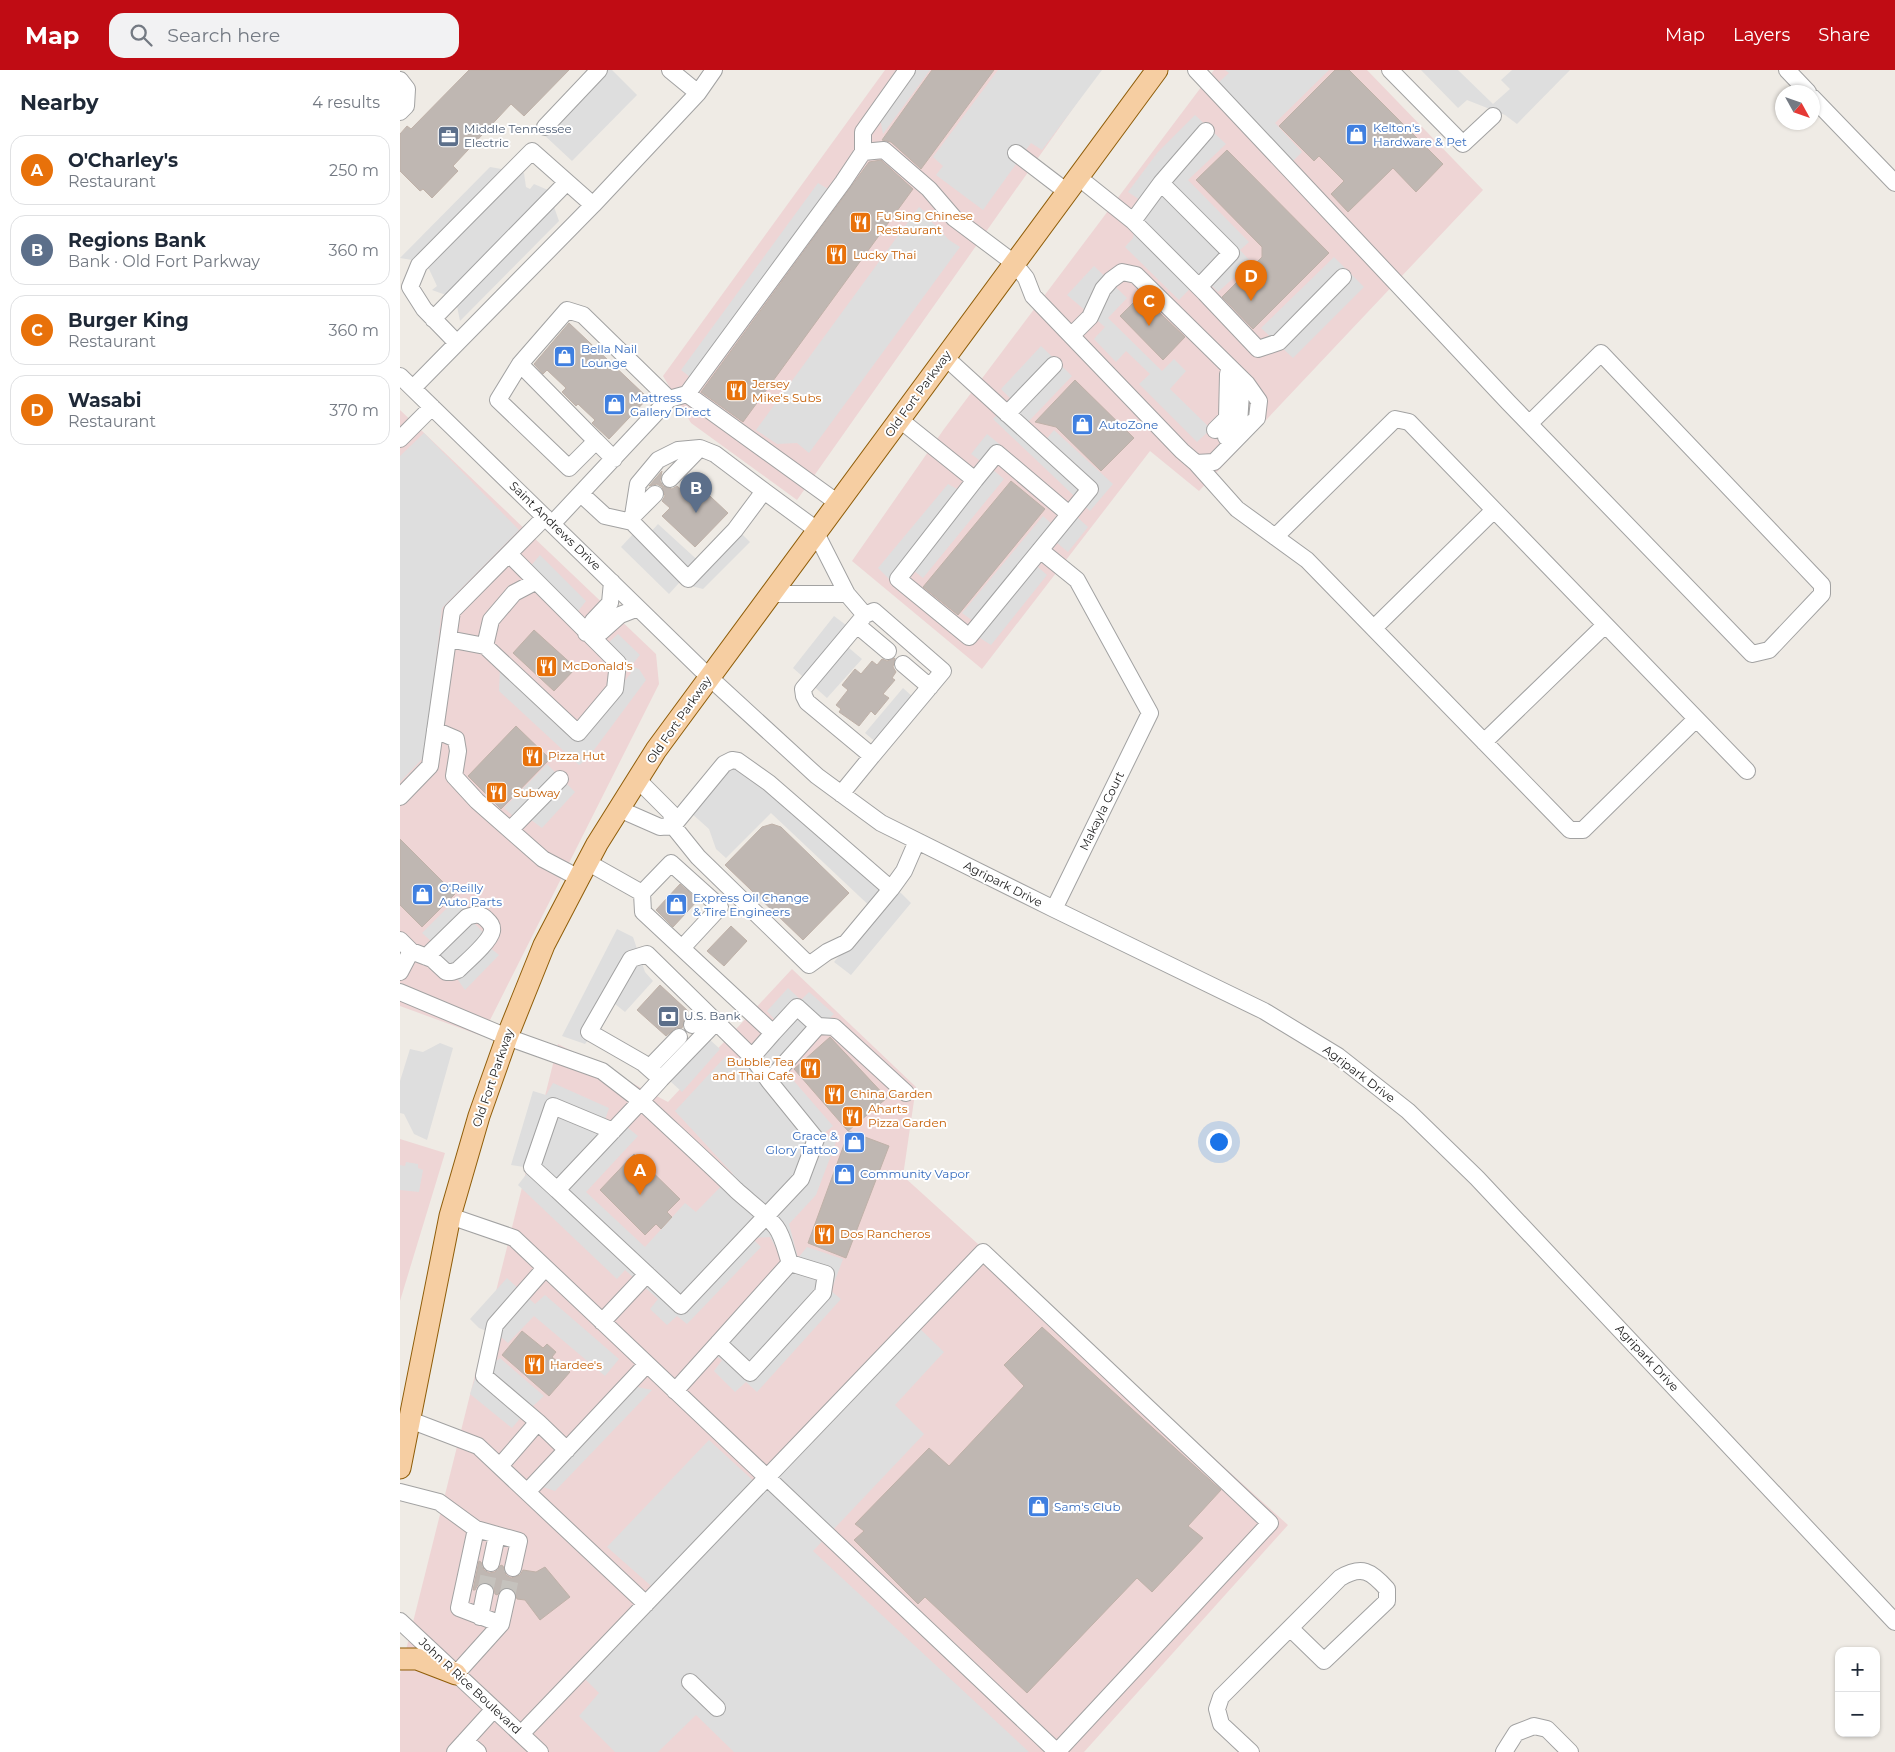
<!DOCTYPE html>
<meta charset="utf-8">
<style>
:root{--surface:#fff;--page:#f2f2f3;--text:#1f2937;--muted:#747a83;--line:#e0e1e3;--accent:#c00c14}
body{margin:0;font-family:Montserrat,sans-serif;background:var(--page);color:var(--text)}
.controls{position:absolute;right:15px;bottom:15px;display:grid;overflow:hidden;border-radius:10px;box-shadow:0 1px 4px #0004}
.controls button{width:45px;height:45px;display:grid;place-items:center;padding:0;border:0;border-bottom:1px solid var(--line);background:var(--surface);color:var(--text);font:25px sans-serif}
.compass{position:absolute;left:1375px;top:15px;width:45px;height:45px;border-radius:50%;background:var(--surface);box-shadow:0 1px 4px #0004;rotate:130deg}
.you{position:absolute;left:818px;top:1071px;width:18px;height:18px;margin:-12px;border:4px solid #fff;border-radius:50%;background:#1a73e8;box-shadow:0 0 0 8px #1a73e833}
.badge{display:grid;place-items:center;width:32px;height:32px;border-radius:50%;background:var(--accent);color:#fff;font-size:16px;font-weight:700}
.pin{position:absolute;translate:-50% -41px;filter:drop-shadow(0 1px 2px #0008)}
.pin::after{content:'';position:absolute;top:26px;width:18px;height:15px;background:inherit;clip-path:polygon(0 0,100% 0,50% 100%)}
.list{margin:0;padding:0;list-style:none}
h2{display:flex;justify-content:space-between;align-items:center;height:65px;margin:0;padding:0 20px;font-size:21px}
h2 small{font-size:16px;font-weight:400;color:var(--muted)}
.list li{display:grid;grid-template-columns:32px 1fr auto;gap:15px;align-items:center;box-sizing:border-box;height:70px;margin:0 10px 10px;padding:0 10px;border:1px solid var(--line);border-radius:15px}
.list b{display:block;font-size:19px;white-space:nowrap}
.list p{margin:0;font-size:16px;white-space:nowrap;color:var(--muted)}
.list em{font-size:16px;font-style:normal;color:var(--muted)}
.icon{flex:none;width:28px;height:28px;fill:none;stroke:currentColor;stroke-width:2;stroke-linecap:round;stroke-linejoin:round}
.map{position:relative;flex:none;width:1495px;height:1682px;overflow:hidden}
header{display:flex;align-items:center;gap:30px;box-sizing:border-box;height:70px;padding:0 25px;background:var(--accent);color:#fff}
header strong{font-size:24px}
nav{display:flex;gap:28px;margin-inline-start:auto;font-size:18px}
.search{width:350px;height:45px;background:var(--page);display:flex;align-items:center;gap:12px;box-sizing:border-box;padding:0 18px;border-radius:15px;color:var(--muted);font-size:19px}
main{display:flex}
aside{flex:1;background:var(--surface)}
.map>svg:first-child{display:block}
.commercial{fill:#eed5d5}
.parking{fill:#dedede}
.building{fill:#bfb7b2;stroke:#bfb1a8}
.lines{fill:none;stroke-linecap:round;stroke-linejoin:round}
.minor-tunnel{stroke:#c5c2bd;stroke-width:16;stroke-dasharray:16 8;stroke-linecap:butt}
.minor-casing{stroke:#a2a2a2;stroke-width:18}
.major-casing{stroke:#8f5d09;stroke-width:23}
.minor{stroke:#fff;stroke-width:16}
.major{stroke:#f6cea2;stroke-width:21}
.labels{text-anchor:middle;stroke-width:4;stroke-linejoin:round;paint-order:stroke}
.shop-label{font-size:12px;fill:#366cbe;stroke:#fff;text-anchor:start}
.service-label{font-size:12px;fill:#4e5e75;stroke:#fff;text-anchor:start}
.food-label{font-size:12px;fill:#c56008;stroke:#fff;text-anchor:start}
.street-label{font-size:12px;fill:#1e1e1e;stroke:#fff}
</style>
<header>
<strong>Map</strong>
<div class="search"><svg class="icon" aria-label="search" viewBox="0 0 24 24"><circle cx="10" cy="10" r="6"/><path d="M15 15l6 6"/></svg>Search here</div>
<nav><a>Map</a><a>Layers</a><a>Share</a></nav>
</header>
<main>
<aside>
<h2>Nearby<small>4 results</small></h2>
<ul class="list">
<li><span class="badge" style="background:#e8710a">A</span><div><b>O'Charley's</b><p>Restaurant</p></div><em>250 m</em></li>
<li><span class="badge" style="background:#5c6f8a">B</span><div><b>Regions Bank</b><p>Bank · Old Fort Parkway</p></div><em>360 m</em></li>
<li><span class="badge" style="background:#e8710a">C</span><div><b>Burger King</b><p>Restaurant</p></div><em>360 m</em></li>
<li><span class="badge" style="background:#e8710a">D</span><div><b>Wasabi</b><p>Restaurant</p></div><em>370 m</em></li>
</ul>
</aside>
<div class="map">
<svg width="1495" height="1682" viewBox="0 0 1495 1682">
<rect width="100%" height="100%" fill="#efebe5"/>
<!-- commercial -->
<path class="commercial" d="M485 0H700L397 430 291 353 263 306Z
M814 0H967L1083 120 799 421 750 381 582 599 452 491 544 359Z
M0 340 256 584 259 614 82 966 0 936Z
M392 899 516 1017 503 1106 888 1455 684 1682H0V1604L158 974 268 1032Z
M0 1069 45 1083 0 1231Z"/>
<!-- parking -->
<path class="parking" d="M205 0H212L237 25 172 91 142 63Z
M511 0H530L483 64 479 43Z
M598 0H702L642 80 631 73 583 140 536 105 543 96 533 87Z
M825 0H929L875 53 902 82 891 93 819 12 829 3Z
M1021 0H1058L1093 34 1110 19 1101 10 1112 0H1170L1117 54 1105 45 1067 30 1058 38Z
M795 45 826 74 788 110 849 172 840 180 851 192 818 222 802 206 779 230 725 177 733 168 740 130 728 122 758 82Z
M90 97 124 103 126 117 130 119 134 114 148 120 159 151 60 251 57 236 46 225 32 220 37 216 29 199 12 190 0 188Z
M418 113 433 122 294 310 281 300Z
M519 137 530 146 529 149 549 170 560 177 409 383 397 373 377 374 356 360Z
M934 187 964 217 893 288 861 258Z
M694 196 727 228 708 248 762 301 774 289 786 301 770 319 811 359 797 372 739 314 750 304 726 281 716 292 694 269 705 257 667 225Z
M641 276 672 306 627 353 645 371 654 360 713 414 690 441 593 349 611 329 601 319Z
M24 363 119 460 42 538 25 686 0 712V386Z
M587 364 609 382 593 400 604 409 523 508 513 500 498 518 478 498 548 414 559 420 582 392 571 384Z
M643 446 653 455 676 446 688 457 668 482 657 473 638 497 647 505 591 575 580 568 573 551 562 543Z
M258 454 304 496 341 463 350 472 303 519 279 513 269 524 221 477 234 463 249 464Z
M140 485 186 531 176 544 208 573 218 564 240 585 231 596 239 599 246 610 188 688 179 695 99 621 100 597 177 671 231 603 129 498Z
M434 546 446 555 449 578 462 589 427 628 393 598Z
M503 618 515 629 478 674 465 663Z
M147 694 175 722 142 758 130 749 112 745 104 738Z
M334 694 502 824 511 833 451 905 434 892 476 842 371 743 326 788 316 779 309 759 290 742Z
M57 828 66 836 73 852 82 861 89 877 99 885 65 920 31 871 22 863Z
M217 859 233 867 245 902 253 911 225 942 215 934 185 974 162 966Z
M388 918 401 930 409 922 434 944 380 995 433 1056 422 1065 436 1072 416 1125 389 1154 398 1188 407 1177 443 1189 431 1221 441 1229 357 1322 346 1312 335 1322 314 1301 322 1290 316 1286 391 1205 370 1167 352 1168 361 1177 287 1254 277 1246 267 1255 250 1239 258 1229 225 1200 217 1209 118 1115 128 1102 124 1097 111 1095 133 1021 146 1025 153 1013 209 1038 205 1050 227 1057 238 1066 186 1122 245 1177 285 1133 296 1142 333 1104 275 1041 326 986 336 995 376 951 367 941Z
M309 969 320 979 282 1022 270 1011Z
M40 973 53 978 27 1070 14 1064 4 1044 0 1043V1011L10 979 23 982Z
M6 1092 18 1094V1098L23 1100 19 1122 0 1120V1095L5 1096Z
M107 1208 135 1234 145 1225 219 1289 205 1306 134 1246 108 1273 101 1267 79 1258 70 1249Z
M515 1254 544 1282 495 1335 524 1364 413 1481 629 1682H334L296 1645 258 1682H215L179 1646 199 1623 179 1603 258 1522 207 1477 309 1370 359 1416Z
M100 1288 144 1326 123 1345 112 1358 70 1324 76 1306Z
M233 1316 252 1320 155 1421 137 1415Z"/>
<!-- building -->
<path class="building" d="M69 0H169L124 46 111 34 53 96 58 101 32 128 23 119 20 121 0 101V64L7 56 11 59Z
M532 0H594L521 99 491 72 482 70Z
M935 0H949L1043 94 1016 122 993 98 948 142 931 124 944 111 919 86 914 91 879 56Z
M827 80 929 183 853 259 822 227 862 187V177L796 110Z
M481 90 513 119 343 352 301 322 469 92Z
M741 225 785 267 763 290 720 246Z
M169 253 248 328 209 369 192 353 195 350 178 334 176 336 162 322 166 318 147 300 143 304 134 294Z
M675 310 734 368 701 401 656 357 635 352Z
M262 401 260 411 263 416 272 419 277 416 285 423 295 412 328 443 295 477 262 446 270 438 262 431 265 426 262 417 257 414 249 416Z
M611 411 645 439 558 545 523 517Z
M134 560 176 598 154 621 113 583Z
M495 588 493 597 496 602 492 608 495 610 483 624 489 628 475 645 471 641 459 656 439 642 441 639 436 635 448 620 442 615 455 599 461 604 472 591 477 595 482 589 487 591Z
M116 656 150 689 101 739 68 706Z
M372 754 381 757 449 823 403 870 325 795 362 757Z
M0 769 55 824 22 857 0 835Z
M280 814 298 830 273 857 256 840Z
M331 856 347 871 324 896 307 881Z
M260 915 288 941 283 947 285 948 282 958H276L266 966 237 940Z
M430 967 487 1028 448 1061 394 999Z
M449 1061 489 1076 446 1188 408 1173Z
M234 1084 280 1129 267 1142 272 1147 261 1159 256 1154 245 1165 200 1120Z
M642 1257 821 1420 788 1456 803 1468 752 1522 737 1508 627 1623 525 1527 518 1534 454 1470 464 1461 455 1454 529 1378 549 1396 624 1316 604 1295Z
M122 1261 143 1278 147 1274 156 1282 152 1287 170 1302 149 1326 102 1285Z
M79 1491 81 1492 84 1500 89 1503 95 1502 101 1495 103 1496 106 1505 111 1508 120 1505 123 1500 136 1502 145 1497 170 1527 140 1550 125 1530 117 1529 114 1520 110 1517 104 1518 97 1525 95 1524 94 1518 91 1514 82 1512 77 1516 75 1520H73Z"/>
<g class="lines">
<!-- minor-tunnel -->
<path class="minor-tunnel" d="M85 1522 91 1493
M107 1527 113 1498"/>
<defs>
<path id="minor" d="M270 0 298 23
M796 0 1109 333 1352 584 1369 580 1422 524V515L1201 283 1130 353
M990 0 1063 74 1093 46
M1387 0 1408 22
M0 10 7 19 6 36 0 42
M1412 27 1495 113
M145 57 199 0
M463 82 484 80 529 119 554 148 614 193 626 208 633 226 782 381 796 393 814 392 857 348 859 331 847 314 736 205 722 202 711 210 703 219 690 247 672 265
M616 83 667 122
M678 107 733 151 805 223 858 279 879 272 943 207
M761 113 831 183 799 217
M733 151 761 113 806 61
M33 249 167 112
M57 273 24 239 10 217 19 195 132 81 193 135
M120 294 196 371
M0 306 309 607 417 706 481 753 654 839 864 941 938 986 1008 1041 1077 1108 1495 1552
M13 318 193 135 298 23 314 0
M287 324 438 433
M607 344 654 295
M499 349 575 410 498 509 569 567 690 419 545 287
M815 360 827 348 828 304
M826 367 839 354 841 323 839 315 832 308
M0 369 32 337
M214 389 196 371 169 398 98 330 120 294 167 240 183 245 269 329
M796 393 837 439 907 490 1170 760H1183L1296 649
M270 409 300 378
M575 410 597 383 669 444
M364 421 417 460
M181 424 205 446 232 452 288 509 335 460 364 421 315 384 300 378 278 380 258 390 238 414 232 452
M233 446 255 424
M152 454 269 329 287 324 443 112 463 82V62L507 0
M416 463 447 524 465 545
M875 467 995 349 1009 352 1347 701
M640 480 677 510 750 643 654 839
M371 524H447
M474 541 543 601 472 686 407 632 404 626 403 619 465 545Z
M457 555 488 581
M974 558 1094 440
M186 563 201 562 220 545 238 538
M186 563 193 551 210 533 212 512
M48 569 85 576 178 663 215 619 218 593 109 484
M85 576 91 550 114 523 135 512
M503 594 530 617
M35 660 56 669 58 681 54 706 77 731 143 789 179 808
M1084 672 1205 555
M238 710 271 743 273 756 298 787 409 895 427 882 446 873 491 819 504 801 517 771
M441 724 472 686
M0 727 30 696 52 541 145 447
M219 739 260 757 273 756 324 694 332 690 338 691 369 713 491 819
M110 760 160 709
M187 792 242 823
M0 870 11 881 0 902
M11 881 32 889 46 902H52L58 900C66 892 90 872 92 861 93 855 89 852 85 848 79 843 73 845 67 847L26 887
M0 922 107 967 202 1001 241 1031 261 1009 243 993 189 962 231 889 247 884 352 987 369 1011
M292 955 305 941
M418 956 434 957 506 1023
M352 987 373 963
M249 998 279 967
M261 1009 316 952
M157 1120 132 1097 153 1036 213 1061
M50 1146 114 1168 657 1682
M202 1252 247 1204
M318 1273 350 1303 423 1223 426 1204 390 1193
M275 1321 390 1193C386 1182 383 1166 376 1157 366 1144 348 1131 336 1120 305 1090 273 1061 241 1031L157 1120 281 1236 401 1109 416 1069 369 1011 418 956 397 937 373 963 243 842 242 823 271 793 320 837 282 878
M10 1350 78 1376 246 1534
M138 1352 167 1380
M100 1396 138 1352 84 1306 95 1255 145 1198
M0 1422 39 1432 76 1459 59 1538 101 1554 56 1604
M127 1422 247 1294
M76 1459 119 1471 113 1498
M91 1493 97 1465
M80 1547 85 1522
M0 1551 140 1682
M101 1554 107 1527
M290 1612 317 1638
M121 1664 583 1182 870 1453 657 1682
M65 1671 78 1682
M55 1682 94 1639
M851 1682 821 1654 817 1639 821 1627 940 1508C962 1495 971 1501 987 1519V1531L924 1591 890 1558
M1104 1682 1116 1663 1134 1656 1147 1659 1170 1682"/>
<path id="major" d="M0 1398 50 1146 79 1046 107 967 144 875 179 808 197 774 256 680 757 0
M0 1589H17L56 1604"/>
</defs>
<!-- minor casing -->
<use href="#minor" class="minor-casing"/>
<!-- major casing -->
<use href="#major" class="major-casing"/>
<!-- minor -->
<use href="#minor" class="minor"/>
<!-- major -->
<use href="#major" class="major"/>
</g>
<!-- icons -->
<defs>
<symbol id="shop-square" viewBox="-11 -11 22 22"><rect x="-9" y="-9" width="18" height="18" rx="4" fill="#3f7fe0" stroke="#fff"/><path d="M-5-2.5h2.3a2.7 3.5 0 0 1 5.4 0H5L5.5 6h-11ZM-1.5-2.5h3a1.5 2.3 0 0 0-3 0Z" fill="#fff"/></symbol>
<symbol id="office-square" viewBox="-11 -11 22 22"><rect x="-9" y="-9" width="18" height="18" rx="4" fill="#5c6f8a" stroke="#fff"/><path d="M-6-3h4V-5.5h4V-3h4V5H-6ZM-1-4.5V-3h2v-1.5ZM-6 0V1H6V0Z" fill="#fff"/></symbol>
<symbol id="restaurant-square" viewBox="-11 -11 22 22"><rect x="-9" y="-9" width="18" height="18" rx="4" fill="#e8710a" stroke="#fff"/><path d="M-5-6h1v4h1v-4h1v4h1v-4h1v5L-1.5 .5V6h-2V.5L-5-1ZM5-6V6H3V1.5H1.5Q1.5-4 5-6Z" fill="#fff"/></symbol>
<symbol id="bank-square" viewBox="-11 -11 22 22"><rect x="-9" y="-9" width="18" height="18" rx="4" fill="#5c6f8a" stroke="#fff"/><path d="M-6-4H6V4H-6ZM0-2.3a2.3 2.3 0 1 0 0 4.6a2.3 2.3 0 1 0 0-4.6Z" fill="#fff"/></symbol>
</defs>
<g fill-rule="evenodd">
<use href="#shop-square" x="944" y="52" width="25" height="25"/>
<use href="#office-square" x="36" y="54" width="25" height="25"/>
<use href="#restaurant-square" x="448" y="140" width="25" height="25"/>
<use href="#restaurant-square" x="424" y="172" width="25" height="25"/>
<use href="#shop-square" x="152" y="274" width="25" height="25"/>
<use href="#restaurant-square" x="324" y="308" width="25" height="25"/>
<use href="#shop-square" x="202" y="322" width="25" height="25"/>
<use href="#shop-square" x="670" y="342" width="25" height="25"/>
<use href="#restaurant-square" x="134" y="584" width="25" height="25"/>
<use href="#restaurant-square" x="120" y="674" width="25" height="25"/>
<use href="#restaurant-square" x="84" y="710" width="25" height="25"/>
<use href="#shop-square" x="10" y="812" width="25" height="25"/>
<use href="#shop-square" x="264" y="822" width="25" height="25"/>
<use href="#bank-square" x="256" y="934" width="25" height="25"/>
<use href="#restaurant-square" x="398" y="986" width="25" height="25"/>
<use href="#restaurant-square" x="422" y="1012" width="25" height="25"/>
<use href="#restaurant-square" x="440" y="1034" width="25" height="25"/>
<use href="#shop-square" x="442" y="1060" width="25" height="25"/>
<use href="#shop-square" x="432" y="1092" width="25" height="25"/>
<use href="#restaurant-square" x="412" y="1152" width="25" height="25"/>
<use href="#restaurant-square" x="122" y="1282" width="25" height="25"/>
<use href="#shop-square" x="626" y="1424" width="25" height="25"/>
</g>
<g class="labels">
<!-- shop labels -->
<g class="shop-label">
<text x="973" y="62">Kelton's<tspan x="973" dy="14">Hardware &amp; Pet</tspan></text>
<text x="181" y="283">Bella Nail<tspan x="181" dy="14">Lounge</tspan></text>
<text x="230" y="332">Mattress<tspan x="230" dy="14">Gallery Direct</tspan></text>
<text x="699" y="359">AutoZone</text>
<text x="39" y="822">O'Reilly<tspan x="39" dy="14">Auto Parts</tspan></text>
<text x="293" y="832">Express Oil Change<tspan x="293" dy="14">&amp; Tire Engineers</tspan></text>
<text x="438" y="1070" text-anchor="end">Grace &amp;<tspan x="438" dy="14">Glory Tattoo</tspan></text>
<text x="460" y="1108">Community Vapor</text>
<text x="654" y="1441">Sam's Club</text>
</g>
<!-- service labels -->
<g class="service-label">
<text x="64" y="63">Middle Tennessee<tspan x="64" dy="14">Electric</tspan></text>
<text x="284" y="950">U.S. Bank</text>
</g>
<!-- food labels -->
<g class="food-label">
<text x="476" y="150">Fu Sing Chinese<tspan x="476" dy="14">Restaurant</tspan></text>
<text x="453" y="189">Lucky Thai</text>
<text x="352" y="318">Jersey<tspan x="352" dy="14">Mike's Subs</tspan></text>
<text x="162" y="600">McDonald's</text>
<text x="148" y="690">Pizza Hut</text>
<text x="113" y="727">Subway</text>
<text x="394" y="996" text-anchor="end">Bubble Tea<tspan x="394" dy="14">and Thai Cafe</tspan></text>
<text x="450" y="1028">China Garden</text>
<text x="468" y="1043">Aharts<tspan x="468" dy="14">Pizza Garden</tspan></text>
<text x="440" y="1168">Dos Rancheros</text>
<text x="150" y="1299">Hardee's</text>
</g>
<!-- street labels -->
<g class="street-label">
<text transform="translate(518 324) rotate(-54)" y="4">Old Fort Parkway</text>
<text transform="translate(155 456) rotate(44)" y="4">Saint Andrews Drive</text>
<text transform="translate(279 650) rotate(-55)" y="4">Old Fort Parkway</text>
<text transform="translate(702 741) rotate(-64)" y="4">Makayla Court</text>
<text transform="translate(603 814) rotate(27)" y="4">Agripark Drive</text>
<text transform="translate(959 1004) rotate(37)" y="4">Agripark Drive</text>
<text transform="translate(93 1008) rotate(-71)" y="4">Old Fort Parkway</text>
<text transform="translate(1247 1288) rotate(47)" y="4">Agripark Drive</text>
<text transform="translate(70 1616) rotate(43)" y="4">John R Rice Boulevard</text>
</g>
</g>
</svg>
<div class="controls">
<button>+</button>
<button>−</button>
</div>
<svg class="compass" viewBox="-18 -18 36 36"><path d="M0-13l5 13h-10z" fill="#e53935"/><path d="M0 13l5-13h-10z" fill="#747a83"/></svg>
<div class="you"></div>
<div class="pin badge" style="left:240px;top:1125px;background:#e8710a">A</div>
<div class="pin badge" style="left:296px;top:443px;background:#5c6f8a">B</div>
<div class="pin badge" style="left:749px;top:256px;background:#e8710a">C</div>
<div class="pin badge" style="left:851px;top:231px;background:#e8710a">D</div>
</div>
</main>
